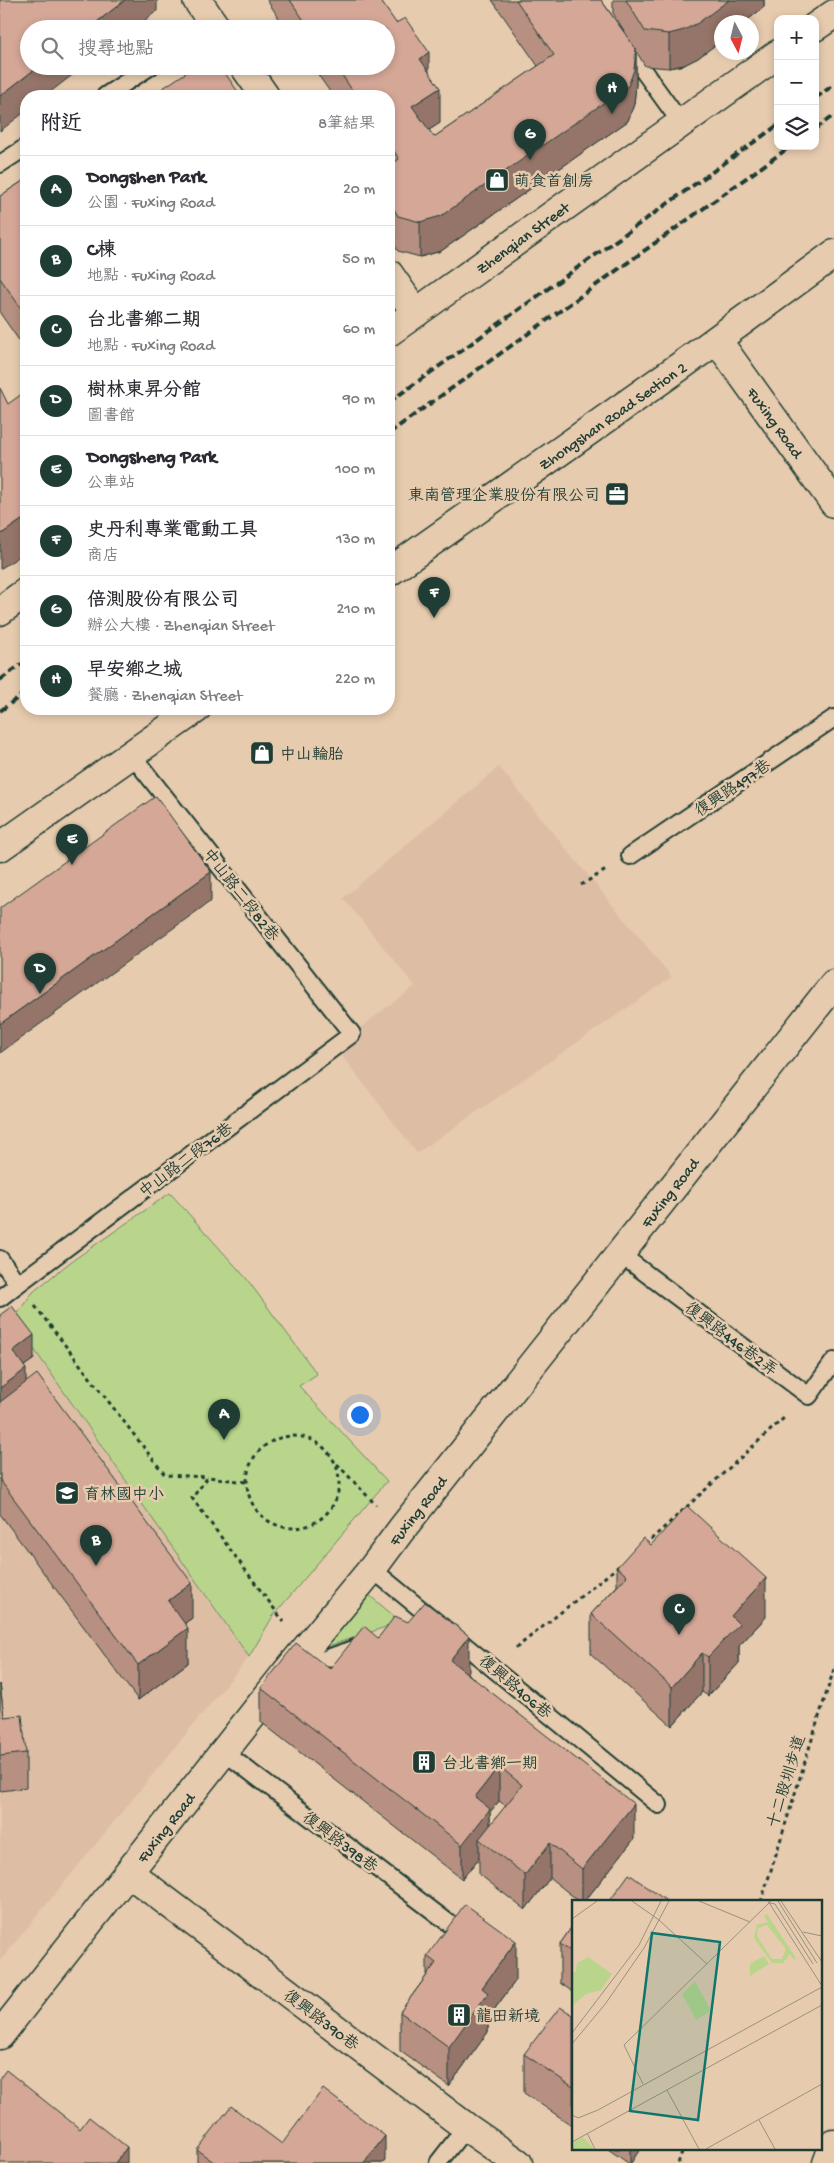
<!DOCTYPE html>
<html lang="zh-TW">
<meta charset="utf-8">
<style>
:root{--surface:#fff;--page:#f7f7f7;--text:#2b2b33;--muted:#7c7c81;--line:#e1e1e2;--accent:#1f3d34}
body{margin:0;font-family:"Gochi Hand","LXGW WenKai TC",sans-serif;background:var(--page);color:var(--text)}
.controls{position:absolute;right:15px;top:15px;display:grid;overflow:hidden;border-radius:10px;box-shadow:0 2px 8px #0003}
.controls button{width:45px;height:45px;display:grid;place-items:center;padding:0;border:0;border-bottom:1px solid var(--line);background:var(--surface);color:var(--text);font:25px sans-serif}
.compass{position:absolute;left:714px;top:15px;width:45px;height:45px;border-radius:50%;background:var(--surface);box-shadow:0 2px 8px #0003;rotate:173deg}
.you{position:absolute;left:359px;top:1414px;width:18px;height:18px;margin:-12px;border:4px solid #fff;border-radius:50%;background:#1a73e8;box-shadow:0 0 0 8px #1a73e833}
.badge{display:grid;place-items:center;width:32px;height:32px;border-radius:50%;background:var(--accent);color:#fff;font-size:16px;font-weight:700}
.pin{position:absolute;translate:-50% -41px;filter:drop-shadow(0 1px 2px #0008)}
.pin::after{content:'';position:absolute;top:26px;width:18px;height:15px;background:inherit;clip-path:polygon(0 0,100% 0,50% 100%)}
.list{margin:0;padding:0;list-style:none}
h2{display:flex;justify-content:space-between;align-items:center;height:65px;margin:0;padding:0 20px;font-size:21px}
h2 small{font-size:16px;font-weight:400;color:var(--muted)}
.list li{display:grid;grid-template-columns:32px 1fr auto;gap:15px;align-items:center;box-sizing:border-box;height:70px;padding:0 20px;border-top:1px solid var(--line)}
.list b{display:block;font-size:19px;white-space:nowrap}
.list p{margin:0;font-size:16px;white-space:nowrap;color:var(--muted)}
.list em{font-size:16px;font-style:normal;color:var(--muted)}
.icon{flex:none;width:28px;height:28px;fill:none;stroke:currentColor;stroke-width:2;stroke-linecap:round;stroke-linejoin:round}
.map{position:relative;flex:none;width:834px;height:2163px;overflow:hidden}
.search{position:absolute;background:var(--surface);box-shadow:0 2px 8px #0003;left:20px;top:20px;width:375px;height:55px;display:flex;align-items:center;gap:12px;box-sizing:border-box;padding:0 18px;border-radius:28px;color:var(--muted);font-size:19px}
.panel{position:absolute;background:var(--surface);box-shadow:0 2px 8px #0003;left:20px;top:90px;width:375px;height:625px;border-radius:20px}
.map>svg:first-child{display:block}
.built{fill:#debda5}
.green{fill:#b9d58c;stroke:#6c8960}
.lines{fill:none;stroke-linecap:round;stroke-linejoin:round}
.service-casing{stroke:#1f3d34;stroke-width:20}
.minor-casing{stroke:#1f3d34;stroke-width:31}
.tertiary-casing{stroke:#1f3d34;stroke-width:31}
.secondary-casing{stroke:#1f3d34;stroke-width:31}
.path{stroke:#1f3d34;stroke-width:3;stroke-dasharray:4 4;stroke-linecap:butt}
.service{stroke:#e7cbae;stroke-width:16}
.minor{stroke:#e7cbae;stroke-width:28}
.tertiary{stroke:#e7cbae;stroke-width:28}
.secondary{stroke:#e7cbae;stroke-width:28}
.rail{stroke:#1f3d34;stroke-width:4;stroke-dasharray:8 4;stroke-linecap:butt}
.wall{fill:#b79082;stroke:#1f3d34;fill-rule:evenodd}
.shaded-wall{fill:#95756a;stroke:#1f3d34}
.building{fill:#d5a797;stroke:#1f3d34}
.labels{text-anchor:middle;stroke-width:5;stroke-linejoin:round;paint-order:stroke}
.poi-label{font-size:16px;fill:#1f3d34;stroke:#e7cbae;text-anchor:start}
.street-label{font-size:16px;fill:#1f3d34;stroke:#e7cbae}
.inset-road{fill:none;stroke:#97927d;stroke-width:1}
.view{fill:#0f766e;fill-opacity:0.15;stroke:#0f766e;stroke-width:2.5}
.inset-edge{fill:none;stroke:#1f3d34;stroke-width:2.5}
</style>
<div class="map">
<svg width="834" height="2163" viewBox="0 0 834 2163">
<rect width="100%" height="100%" fill="#e7cbae"/>
<filter id="ink" filterUnits="userSpaceOnUse"><feTurbulence type="fractalNoise" baseFrequency=".02" numOctaves="2"/><feDisplacementMap in="SourceGraphic" scale="10" xChannelSelector="R" yChannelSelector="G"/><feConvolveMatrix kernelMatrix="1 2 1 2 8 2 1 2 1" color-interpolation-filters="sRGB"/></filter>
<g filter="url(#ink)">
<!-- built -->
<path class="built" d="M499 767 672 977 417 1153 335 1047 415 986 343 898Z
M13 1319 249 1657 0 1961V1328Z"/>
<!-- green -->
<path class="green" d="M170 1193 246 1278 317 1374 299 1386 387 1481 273 1616 249 1657 13 1319 33 1292 69 1263Z
M369 1595 401 1622 322 1648Z"/>
<g class="lines">
<defs>
<path id="service" d="M624 44 681 123
M105 96 151 66
M0 164 26 147
M630 856 834 718
M620 1254 809 1396 834 1361
M0 1259 18 1284 0 1298
M18 1284 352 1034 131 754
M372 1569 659 1805
M300 1668 364 1645
M224 1752 458 1930
M438 2163 466 2127"/>
<path id="minor" d="M197 0 217 29
M815 27 834 14
M244 66 265 96
M389 274 416 313
M389 332 778 54
M717 340 834 503
M0 611 26 592
M129 1873 466 2127 518 2163
M0 2035 285 1674 372 1569 401 1530 834 984"/>
<path id="tertiary" d="M827 2163 834 2144"/>
<path id="secondary" d="M389 572 682 365 834 254
M0 847 196 709"/>
</defs>
<!-- service casing -->
<use href="#service" class="service-casing"/>
<!-- minor casing -->
<use href="#minor" class="minor-casing"/>
<!-- tertiary casing -->
<use href="#tertiary" class="tertiary-casing"/>
<!-- secondary casing -->
<use href="#secondary" class="secondary-casing"/>
<!-- path -->
<path class="path" d="M581 885 606 870
M35 1306 165 1475 208 1477
M247 1482a46 46 0 1 1 92 0a46 46 0 1 1-92 0Z
M337 1464 376 1505
M246 1482 208 1477 192 1498 284 1622
M645 1545 786 1416
M516 1648 619 1566
M761 1902 834 1669
M678 2163 683 2149"/>
<!-- service -->
<use href="#service" class="service"/>
<!-- minor -->
<use href="#minor" class="minor"/>
<!-- tertiary -->
<use href="#tertiary" class="tertiary"/>
<!-- secondary -->
<use href="#secondary" class="secondary"/>
<!-- rail -->
<path class="rail" d="M815 98 834 85
M815 129 834 115
M389 402 778 125
M389 433 791 146
M0 680 26 661
M0 711 26 692"/>
</g>
<!-- wall -->
<path class="wall" d="M267 0H380L429 73 440 123 429 130 434 137 538 66 492 0H601L628 37 613 13V0H764V7L698 58 684 65 669 68 645 66 636 51V84L634 104 628 121 441 251 420 257 398 251 389 236V96H333L312 66H386V29H286Z
M26 179V344L23 346 0 313V196Z
M0 1315 34 1359 24 1366 26 1382 192 1618 185 1623 188 1663 138 1700 0 1514Z
M651 1545 766 1617 739 1646V1663L708 1696 702 1692 672 1726 591 1654V1614L617 1586V1567Z
M378 1638 469 1671 468 1673 634 1839 584 1902H580L550 1878 525 1910 479 1874V1858L462 1879 261 1722V1688L330 1669ZM499 1801 506 1806 490 1825V1812Z
M0 1684 4 1717 26 1753V1788L0 1791Z
M573 1925V1992L560 1983V1944Z
M427 1956 516 1980 488 2018V2032L449 2086 400 2051V2012L427 1975Z
M573 2015V2126L524 2093V2054Z
M282 2144 385 2160 383 2163H197V2150Z
M608 2149H640L631 2163H628Z"/>
<!-- shaded-wall -->
<path class="shaded-wall" d="M125 0H157V11L133 29H88Z
M729 0H764V7L745 22H722V40L698 58 684 65 669 68V34Z
M636 49V84L634 104 628 121 441 251 420 257V222Z
M429 52V87L420 59Z
M39 66H84L45 96H26V111L0 131V96Z
M440 88V123L412 141V106Z
M26 309V344L23 346V311Z
M26 517V552L0 569V535Z
M211 872V901L0 1053V1024Z
M34 1335V1359L13 1374V1351Z
M26 1369V1392L0 1412V1388Z
M766 1578V1617L739 1646V1663L708 1696V1657L731 1616Z
M192 1583V1618L168 1635V1601Z
M188 1628V1663L138 1700V1665Z
M469 1636V1671L450 1694V1660Z
M702 1653V1692L672 1726V1687Z
M499 1766V1801L490 1812V1844L479 1839V1858L462 1879V1845L475 1797Z
M634 1804V1839L584 1902H582V1869Z
M550 1843V1878L525 1910V1875Z
M516 1941V1980L488 2018V2032L449 2086V2047L482 1988Z
M385 2136V2160L383 2163H364Z
M127 2147V2163H115Z
M630 2149H640L631 2163H630Z"/>
<!-- building -->
<path class="building" d="M0 0H125L88 29H29V66H39L0 96Z
M290 0H380L396 23 405 18 429 52 420 59 440 88 412 106 434 137 554 55 516 0H601L636 49 634 70 628 86 441 216 420 222 398 216 389 201V167L399 159 389 143V96H356L336 66H386V29H310Z
M626 0H729L698 23 684 30 669 34 645 31Z
M196 66H220L241 96H151Z
M26 179V309L23 311 0 278V196Z
M0 388 8 404 26 391V517L0 535Z
M156 796 211 872 0 1024V908Z
M12 1306 34 1335 13 1351 26 1369 0 1388V1315Z
M37 1374 192 1583 168 1601 188 1628 138 1665 0 1480V1402Z
M687 1506 766 1578 731 1616 739 1624 708 1657 702 1653 672 1687 591 1614 627 1576 617 1567 643 1538 651 1545Z
M425 1602 469 1636 450 1660 634 1804 582 1869 550 1843 525 1875 479 1839 522 1785 499 1766 475 1797 490 1809 462 1845 261 1688 296 1643 330 1669 364 1626 378 1638 395 1616 408 1622Z
M0 1684 4 1717 22 1715 26 1753 0 1756Z
M629 1874 668 1902H609Z
M465 1904 516 1941 482 1988 488 1993 449 2047 400 2012 436 1963 427 1956Z
M573 1925V1953L560 1944Z
M560 2007 573 2015V2087L524 2054Z
M6 2070 80 2129 89 2117 127 2147 115 2163H0V2078Z
M323 2089 385 2136 364 2163H215L197 2150 231 2106 282 2144Z"/>
</g>
<!-- icons -->
<defs>
<symbol id="shop-square" viewBox="-11 -11 22 22"><rect x="-9" y="-9" width="18" height="18" rx="4" fill="#1f3d34" stroke="#e7cbae"/><path d="M-5-2.5h2.3a2.7 3.5 0 0 1 5.4 0H5L5.5 6h-11ZM-1.5-2.5h3a1.5 2.3 0 0 0-3 0Z" fill="#fff"/></symbol>
<symbol id="office-square" viewBox="-11 -11 22 22"><rect x="-9" y="-9" width="18" height="18" rx="4" fill="#1f3d34" stroke="#e7cbae"/><path d="M-6-3h4V-5.5h4V-3h4V5H-6ZM-1-4.5V-3h2v-1.5ZM-6 0V1H6V0Z" fill="#fff"/></symbol>
<symbol id="school-square" viewBox="-11 -11 22 22"><rect x="-9" y="-9" width="18" height="18" rx="4" fill="#1f3d34" stroke="#e7cbae"/><path d="M0-5L7-2L0 1L-7-2ZM-4 1L0 2.5L4 1V4Q0 6-4 4Z" fill="#fff"/></symbol>
<symbol id="building-square" viewBox="-11 -11 22 22"><rect x="-9" y="-9" width="18" height="18" rx="4" fill="#1f3d34" stroke="#e7cbae"/><path d="M-4-6H4V6H1V3H-1V6H-4ZM-2.5-4.3h1.7v1.8h-1.7ZM.8-4.3h1.7v1.8H.8ZM-2.5-1h1.7V.8h-1.7ZM.8-1h1.7V.8H.8Z" fill="#fff"/></symbol>
</defs>
<g fill-rule="evenodd">
<use href="#shop-square" x="483" y="166" width="28" height="28"/>
<use href="#office-square" x="603" y="480" width="28" height="28"/>
<use href="#shop-square" x="248" y="739" width="28" height="28"/>
<use href="#school-square" x="53" y="1479" width="28" height="28"/>
<use href="#building-square" x="410" y="1748" width="28" height="28"/>
<use href="#building-square" x="445" y="2001" width="28" height="28"/>
</g>
<g class="labels">
<!-- poi labels -->
<g class="poi-label">
<text x="514" y="186">萌食首創房</text>
<text x="600" y="500" text-anchor="end">東南管理企業股份有限公司</text>
<text x="280" y="759">中山輪胎</text>
<text x="84" y="1499">育林國中小</text>
<text x="442" y="1768">台北書鄉一期</text>
<text x="476" y="2021">龍田新境</text>
</g>
<!-- street labels -->
<g class="street-label">
<text transform="translate(522 237) rotate(-36)" y="6">Zhenqian Street</text>
<text transform="translate(612 415) rotate(-35)" y="6">Zhongshan Road Section 2</text>
<text transform="translate(776 422) rotate(54)" y="6">Fuxing Road</text>
<text transform="translate(732 787) rotate(-34)" y="6">復興路497巷</text>
<text transform="translate(242 894) rotate(52)" y="6">中山路二段82巷</text>
<text transform="translate(185 1159) rotate(-37)" y="6">中山路二段76巷</text>
<text transform="translate(669 1192) rotate(-52)" y="6">Fuxing Road</text>
<text transform="translate(732 1338) rotate(37)" y="6">復興路446巷2弄</text>
<text transform="translate(417 1510) rotate(-52)" y="6">Fuxing Road</text>
<text transform="translate(516 1686) rotate(40)" y="6">復興路406巷</text>
<text transform="translate(785 1781) rotate(-73)" y="6">十二股圳步道</text>
<text transform="translate(165 1827) rotate(-52)" y="6">Fuxing Road</text>
<text transform="translate(341 1841) rotate(37)" y="6">復興路398巷</text>
<text transform="translate(322 2019) rotate(37)" y="6">復興路390巷</text>
</g>
</g>
<!-- overview -->
<g transform="translate(572 1900)">
<rect width="250" height="250" fill="#e7cbae"/>
<path d="M195 14 224 58 222 60 218 54 211 63H200L182 38 185 25 196 22 192 16ZM195 25 214 49 210 59H200L185 36 186 28ZM192 56 197 64 178 76V64ZM16 57 40 74 29 90 14 94 0 106V72H4L5 63ZM123 81 139 111 124 120 110 94ZM11 237 22 249H0V243Z" fill="#b9d58c" fill-rule="evenodd"/>
<path class="inset-road" d="M60 1 87 20 135 64M127 1 178 22M196 1 250 86M206 1 245 63M209 1 250 62M198 3 203 4 241 64M0 19 25 1M231 32 250 36M0 133 67 45 89 1M0 144 34 103 72 48 97 1M71 184 52 145 199 1M95 190 127 249M0 215 6 218 26 210 250 87M187 220 203 249M15 233 23 249M0 242 250 105M134 249 250 184"/>
<path class="view" d="M80 33 148 42 126 220 58 211Z"/>
<rect width="250" height="250" class="inset-edge"/>
</g>
</svg>
<div class="controls">
<button>+</button>
<button>−</button>
<button><svg class="icon" aria-label="layers" viewBox="0 0 24 24"><path d="M12 4l9 5-9 5-9-5zM3 14l9 5 9-5"/></svg></button>
</div>
<svg class="compass" viewBox="-18 -18 36 36"><path d="M0-13l5 13h-10z" fill="#e53935"/><path d="M0 13l5-13h-10z" fill="#7c7c81"/></svg>
<div class="you"></div>
<div class="pin badge" style="left:224px;top:1440px">A</div>
<div class="pin badge" style="left:96px;top:1566px">B</div>
<div class="pin badge" style="left:679px;top:1635px">C</div>
<div class="pin badge" style="left:40px;top:994px">D</div>
<div class="pin badge" style="left:72px;top:865px">E</div>
<div class="pin badge" style="left:434px;top:618px">F</div>
<div class="pin badge" style="left:530px;top:160px">G</div>
<div class="pin badge" style="left:612px;top:114px">H</div>
<div class="search"><svg class="icon" aria-label="search" viewBox="0 0 24 24"><circle cx="10" cy="10" r="6"/><path d="M15 15l6 6"/></svg>搜尋地點</div>
<section class="panel">
<h2>附近<small>8筆結果</small></h2>
<ul class="list">
<li><span class="badge">A</span><div><b>Dongshen Park</b><p>公園 · Fuxing Road</p></div><em>20 m</em></li>
<li><span class="badge">B</span><div><b>C棟</b><p>地點 · Fuxing Road</p></div><em>50 m</em></li>
<li><span class="badge">C</span><div><b>台北書鄉二期</b><p>地點 · Fuxing Road</p></div><em>60 m</em></li>
<li><span class="badge">D</span><div><b>樹林東昇分館</b><p>圖書館</p></div><em>90 m</em></li>
<li><span class="badge">E</span><div><b>Dongsheng Park</b><p>公車站</p></div><em>100 m</em></li>
<li><span class="badge">F</span><div><b>史丹利專業電動工具</b><p>商店</p></div><em>130 m</em></li>
<li><span class="badge">G</span><div><b>倍測股份有限公司</b><p>辦公大樓 · Zhenqian Street</p></div><em>210 m</em></li>
<li><span class="badge">H</span><div><b>早安鄉之城</b><p>餐廳 · Zhenqian Street</p></div><em>220 m</em></li>
</ul>
</section>
</div>
